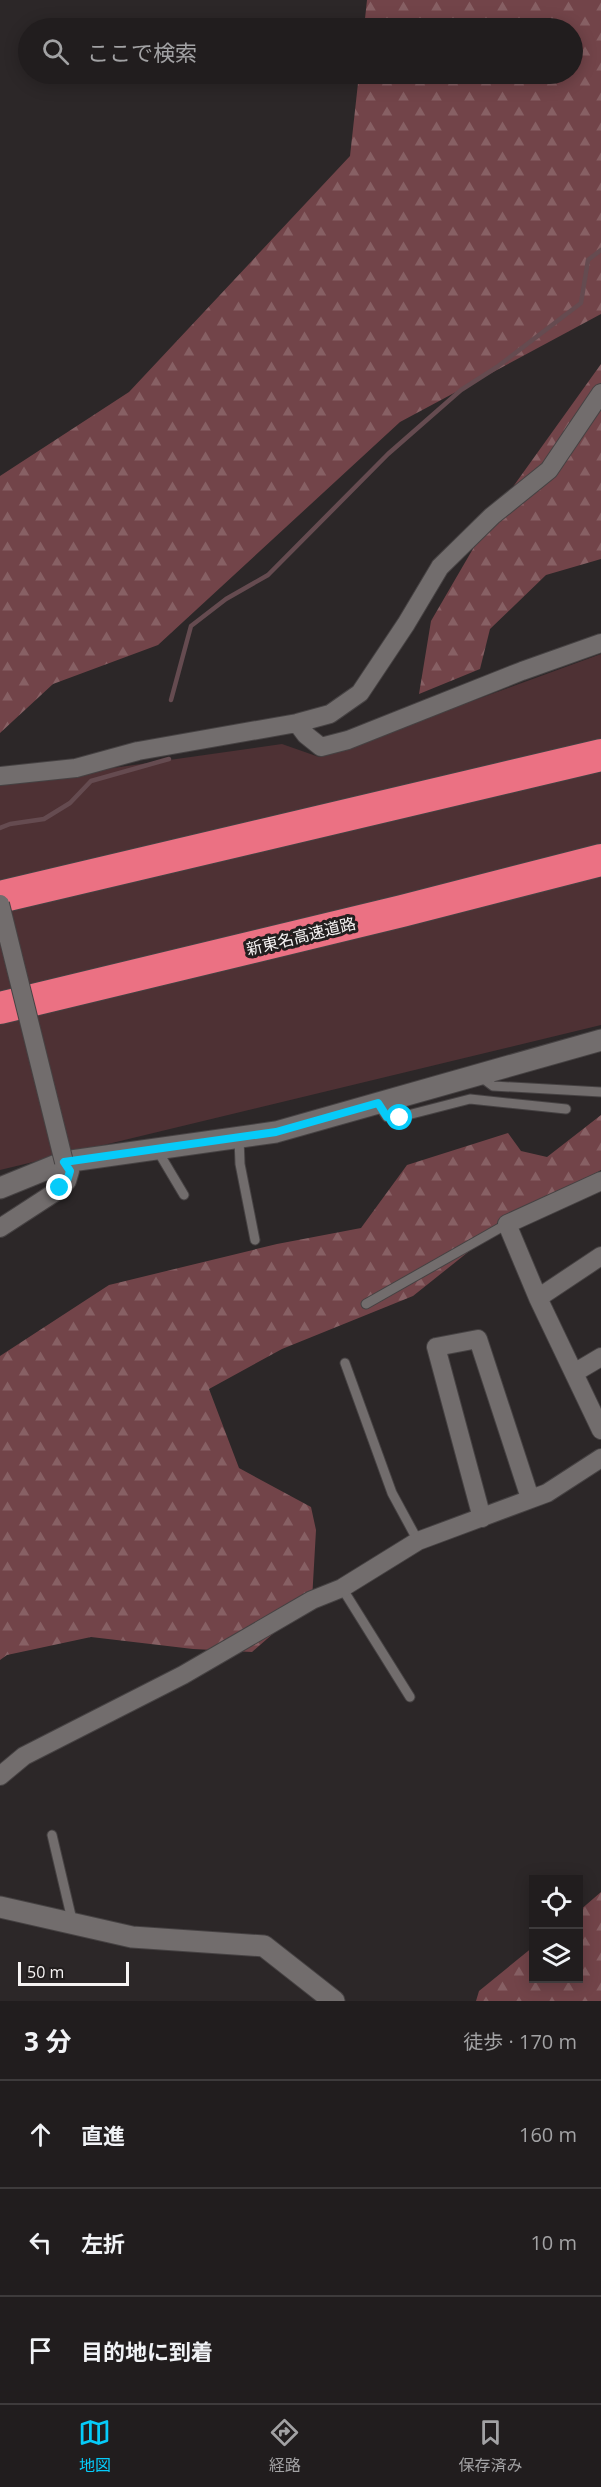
<!DOCTYPE html>
<html lang="ja">
<meta charset="utf-8">
<style>
:root{--surface:#211d1e;--page:#292627;--text:#f1f3f6;--muted:#a2a2a4;--line:#3e3b3c;--accent:#06cbf9}
body{margin:0;font-family:"Open Sans","Noto Sans JP",sans-serif;background:var(--page);color:var(--text)}
.controls{position:absolute;right:18px;bottom:18px;display:grid;overflow:hidden;border-radius:0px;box-shadow:0 3px 15px #0003}
.controls button{width:54px;height:54px;display:grid;place-items:center;padding:0;border:0;border-bottom:2px solid var(--line);background:var(--surface);color:var(--text);font:30px sans-serif}
.scale{position:absolute;left:18px;bottom:15px;width:111px;box-sizing:border-box;padding-left:6px;border:3px solid #f7f4f4;border-top:0;font-size:16px;line-height:21px;white-space:nowrap;color:#f7f4f4;-webkit-text-stroke:4px #221e1e;paint-order:stroke}
.stop{position:absolute;width:18px;height:18px;margin:-14px;border:4px solid #06cbf9;border-radius:50%;background:#fff}
.stop.end{background:#06cbf9;border-color:#fff;box-shadow:0 2px 6px #0008}
.list{margin:0;padding:0;list-style:none}
h2{display:flex;justify-content:space-between;align-items:center;height:78px;margin:0;padding:0 24px;font-size:26px}
h2 small{font-size:20px;font-weight:400;color:var(--muted)}
.list li{display:grid;grid-template-columns:39px 1fr auto;gap:18px;align-items:center;box-sizing:border-box;height:108px;padding:0 24px;border-top:2px solid var(--line)}
.list b{display:block;font-size:22px;white-space:nowrap}
.list em{font-size:20px;font-style:normal;color:var(--muted)}
.icon{flex:none;width:33px;height:33px;fill:none;stroke:currentColor;stroke-width:2;stroke-linecap:round;stroke-linejoin:round}
.map{position:relative;flex:none;width:601px;height:2001px;overflow:hidden}
.search{position:absolute;background:var(--surface);box-shadow:0 3px 15px #0003;left:18px;right:18px;top:18px;height:66px;display:flex;align-items:center;gap:15px;box-sizing:border-box;padding:0 21px;border-radius:33px;color:var(--muted);font-size:22px}
.sheet{height:402px;background:var(--surface)}
nav{display:flex;justify-content:space-around;align-items:center;box-sizing:border-box;height:84px;border-top:2px solid var(--line);background:var(--surface);font-size:16px;color:var(--muted)}
nav a{display:grid;justify-items:center;gap:3px}
nav .on{color:var(--accent)}
.map>svg:first-child{display:block}
.grass{fill:#4e3134}
.forest{fill:url(#forest-firs)}
.lines{fill:none;stroke-linecap:round;stroke-linejoin:round}
.stream{stroke:#654b50;stroke-width:4.5}
.service-casing{stroke:#464243;stroke-width:11}
.minor-casing{stroke:#464243;stroke-width:20}
.tertiary-casing{stroke:#464243;stroke-width:23}
.motorway-casing{stroke:#464243;stroke-width:34}
.service{stroke:#726d6d;stroke-width:9}
.minor{stroke:#726d6d;stroke-width:18}
.tertiary{stroke:#726d6d;stroke-width:21}
.motorway{stroke:#eb7183;stroke-width:32}
.minor-bridge-casing{stroke:#464243;stroke-width:20;stroke-linecap:butt}
.minor-bridge{stroke:#726d6d;stroke-width:18}
.route{stroke:#06cbf9;stroke-width:8}
.labels{text-anchor:middle;stroke-width:6;stroke-linejoin:round;paint-order:stroke}
.street-label{font-size:16px;fill:#f7f4f4;stroke:#221e1e}
</style>
<div class="map">
<svg width="601" height="2001" viewBox="0 0 601 2001">
<defs>
<pattern id="forest-firs" width="22" height="20" patternUnits="userSpaceOnUse" patternTransform="scale(1.5)"><rect width="22" height="20" fill="#724449"/><path d="M5 1l3.5 6h-7zM16 11l3.5 6h-7z" fill="#876064"/></pattern>
</defs>
<rect width="100%" height="100%" fill="#2c2728"/>
<!-- grass -->
<path class="grass" d="M601 654V1025L0 1170V784L282 744 319 757Z"/>
<!-- forest -->
<path class="forest" d="M367 0H601V314L400 422 158 645 53 684 0 733V476L129 392 350 156 359 74H572V28H364Z
M601 364V559L546 575 490 629 480 669 419 694 431 621 492 516Z
M601 1115V1170L487 1237 413 1296 282 1349 209 1389 239 1468 311 1507 316 1530 312 1600 252 1652 193 1649 91 1637 7 1655 0 1660V1356L109 1285 277 1244 361 1228 407 1165 508 1133 521 1151 547 1157Z
M601 1892V2001H476L479 1991 533 1947 534 1978H578L579 1911Z"/>
<g class="lines">
<!-- stream -->
<path class="stream" d="M171 700 191 626 226 599 268 575 388 454 461 390 497 367 581 303 588 260 601 250
M0 828 10 824 44 819 70 803 91 781 169 759"/>
<defs>
<path id="service" d="M481 1077 493 1086 601 1092
M378 1104 387 1117H400L470 1099 566 1109
M239 1138 240 1164 255 1240
M160 1149 162 1158 184 1195
M366 1304 507 1224
M345 1363 392 1493 418 1541
M342 1588 410 1697
M52 1835 73 1924"/>
<path id="minor" d="M297 723 306 735 321 747 348 740 522 671 601 643
M0 776 76 768 138 751 297 723 330 714 360 693 406 624 440 567 492 516 549 470 601 393
M601 1181 507 1224 538 1298 601 1430
M0 1228 60 1189 67 1181 70 1171 64 1162
M538 1298 601 1256
M574 1373 601 1357
M482 1518 436 1347 478 1339 530 1498
M0 1776 24 1756 183 1675 312 1600 342 1588 418 1541 547 1493 601 1458"/>
<path id="tertiary" d="M0 1188 64 1162 276 1132 601 1040
M0 1907 132 1937 264 1946 334 2001"/>
<path id="motorway" d="M0 897 601 755
M0 1008 402 911 601 860"/>
</defs>
<!-- service casing -->
<use href="#service" class="service-casing"/>
<!-- minor casing -->
<use href="#minor" class="minor-casing"/>
<!-- tertiary casing -->
<use href="#tertiary" class="tertiary-casing"/>
<!-- motorway casing -->
<use href="#motorway" class="motorway-casing"/>
<!-- service -->
<use href="#service" class="service"/>
<!-- minor -->
<use href="#minor" class="minor"/>
<!-- tertiary -->
<use href="#tertiary" class="tertiary"/>
<!-- motorway -->
<use href="#motorway" class="motorway"/>
<defs>
<path id="minor-bridge" d="M0 904 64 1162"/>
</defs>
<!-- minor-bridge casing -->
<use href="#minor-bridge" class="minor-bridge-casing"/>
<!-- minor-bridge -->
<use href="#minor-bridge" class="minor-bridge"/>
</g>
<g class="lines">
<!-- route -->
<path class="route" d="M60 1188 67 1181 70 1171 64 1162 276 1132 378 1103 387 1117 400 1118"/>
</g>
<g class="labels">
<!-- street labels -->
<g class="street-label">
<text transform="translate(301 936) rotate(-14)" y="6">新東名高速道路</text>
</g>
</g>
</svg>
<div class="controls">
<button><svg class="icon" aria-label="locate" viewBox="0 0 24 24"><circle cx="12" cy="12" r="6"/><path d="M12 2v4M12 18v4M2 12h4M18 12h4"/></svg></button>
<button><svg class="icon" aria-label="layers" viewBox="0 0 24 24"><path d="M12 4l9 5-9 5-9-5zM3 14l9 5 9-5"/></svg></button>
</div>
<div class="scale">50 m</div>
<div class="stop" style="left:400px;top:1118px"></div>
<div class="stop end" style="left:60px;top:1188px"></div>
<div class="search"><svg class="icon" aria-label="search" viewBox="0 0 24 24"><circle cx="10" cy="10" r="6"/><path d="M15 15l6 6"/></svg>ここで検索</div>
</div>
<section class="sheet">
<h2>3 分<small>徒歩 · 170 m</small></h2>
<ul class="list">
<li><svg class="icon" aria-label="ahead" viewBox="0 0 24 24"><path d="M12 20V5M6 11l6-6 6 6"/></svg><div><b>直進</b></div><em>160 m</em></li>
<li><svg class="icon" aria-label="left" viewBox="0 0 24 24"><path d="M17 20v-9H6M10 6l-5 5 5 5"/></svg><div><b>左折</b></div><em>10 m</em></li>
<li><svg class="icon" aria-label="arrive" viewBox="0 0 24 24"><path d="M6 21V4h12l-3 4 3 4H6"/></svg><div><b>目的地に到着</b></div></li>
</ul>
</section>
<nav>
<a class="on"><svg class="icon" aria-label="map" viewBox="0 0 24 24"><path d="M3 6l6-2 6 2 6-2v14l-6 2-6-2-6 2zM9 4v14M15 6v14"/></svg>地図</a>
<a><svg class="icon" aria-label="directions" viewBox="0 0 24 24"><path d="M12 3l9 9-9 9-9-9zM9 14v-3h6M13 9l2 2-2 2"/></svg>経路</a>
<a><svg class="icon" aria-label="saved" viewBox="0 0 24 24"><path d="M7 4h10v16l-5-4-5 4z"/></svg>保存済み</a>
</nav>
